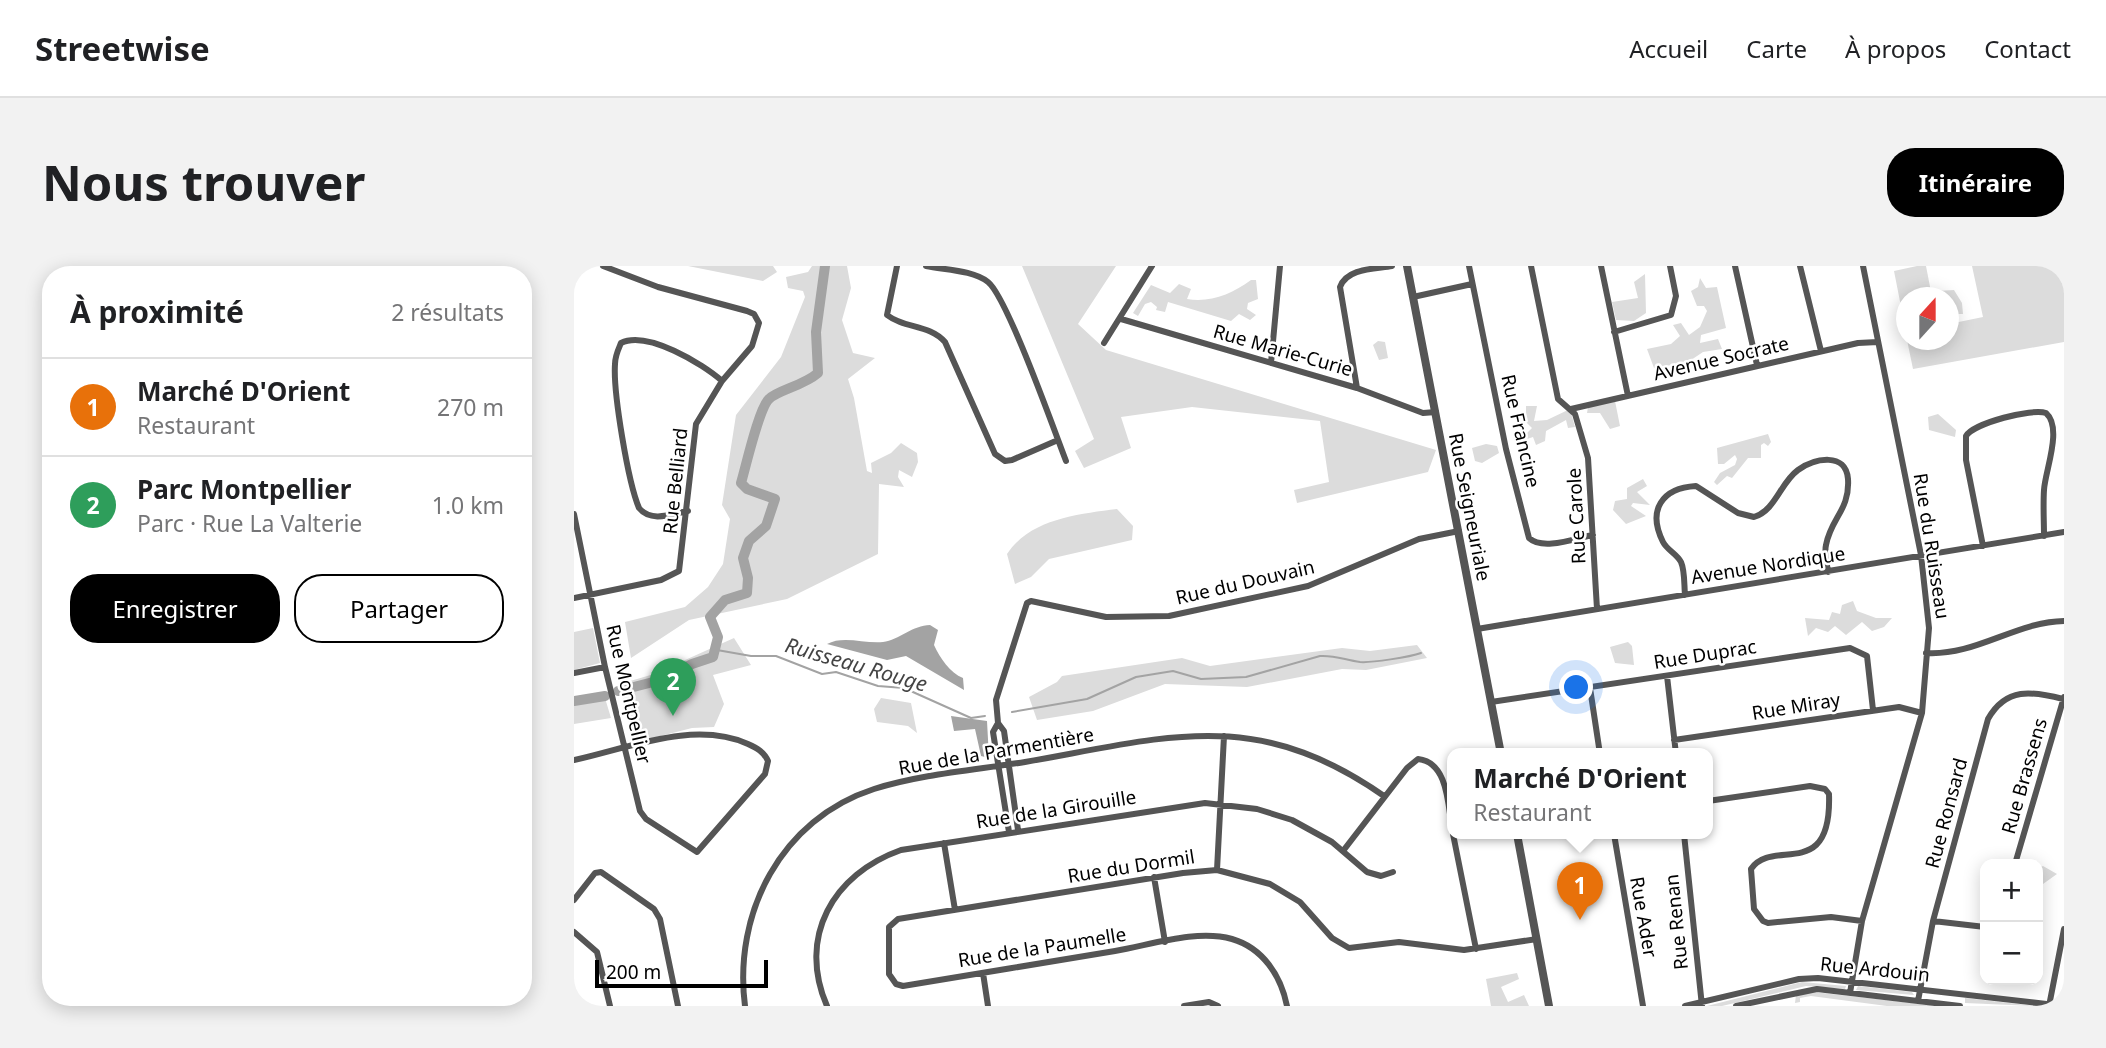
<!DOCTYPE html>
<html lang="fr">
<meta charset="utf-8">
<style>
:root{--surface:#fff;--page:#f2f2f2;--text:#202124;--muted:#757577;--line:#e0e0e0;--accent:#000}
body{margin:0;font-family:"Noto Sans",sans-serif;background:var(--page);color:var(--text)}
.controls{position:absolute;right:21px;bottom:21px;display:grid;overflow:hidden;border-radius:14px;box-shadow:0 4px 18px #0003}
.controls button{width:63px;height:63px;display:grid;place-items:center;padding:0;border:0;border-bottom:2px solid var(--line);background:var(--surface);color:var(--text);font:35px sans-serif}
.compass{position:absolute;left:1322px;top:21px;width:63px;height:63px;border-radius:50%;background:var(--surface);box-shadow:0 4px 18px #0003;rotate:21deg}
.scale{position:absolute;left:21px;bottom:18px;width:173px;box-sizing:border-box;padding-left:7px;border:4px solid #000;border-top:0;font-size:19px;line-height:24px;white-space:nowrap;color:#000;-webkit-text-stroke:5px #fff;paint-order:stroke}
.you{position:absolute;left:1003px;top:422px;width:24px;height:24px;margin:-18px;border:5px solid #fff;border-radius:50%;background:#1a73e8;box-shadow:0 0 0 10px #1a73e833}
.badge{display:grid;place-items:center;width:46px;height:46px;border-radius:50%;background:var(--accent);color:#fff;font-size:23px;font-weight:700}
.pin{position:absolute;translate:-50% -58px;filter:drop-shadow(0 2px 4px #0008)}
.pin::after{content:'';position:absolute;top:37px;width:24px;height:21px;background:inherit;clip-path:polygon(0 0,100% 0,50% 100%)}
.popup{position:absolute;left:873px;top:482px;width:266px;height:91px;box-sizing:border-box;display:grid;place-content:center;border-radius:14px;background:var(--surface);filter:drop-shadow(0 2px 5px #0005);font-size:23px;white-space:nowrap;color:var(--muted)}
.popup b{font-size:26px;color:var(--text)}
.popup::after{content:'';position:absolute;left:50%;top:100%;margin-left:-14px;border:14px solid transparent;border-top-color:var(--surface)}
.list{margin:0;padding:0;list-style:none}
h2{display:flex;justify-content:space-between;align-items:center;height:91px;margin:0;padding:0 28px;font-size:30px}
h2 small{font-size:23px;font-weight:400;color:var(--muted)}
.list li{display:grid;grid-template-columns:46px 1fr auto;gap:21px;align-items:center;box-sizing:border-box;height:98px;padding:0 28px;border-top:2px solid var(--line)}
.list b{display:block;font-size:26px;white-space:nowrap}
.list p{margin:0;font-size:23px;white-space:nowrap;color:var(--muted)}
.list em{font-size:23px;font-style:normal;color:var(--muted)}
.actions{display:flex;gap:14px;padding:21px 28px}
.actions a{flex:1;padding:16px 0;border:2px solid var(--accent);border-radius:28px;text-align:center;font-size:24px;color:var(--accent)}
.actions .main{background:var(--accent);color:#fff}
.map{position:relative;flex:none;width:1490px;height:740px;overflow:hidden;border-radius:28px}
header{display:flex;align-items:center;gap:42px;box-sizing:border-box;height:98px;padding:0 35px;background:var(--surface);border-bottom:2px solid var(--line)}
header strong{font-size:33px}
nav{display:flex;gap:38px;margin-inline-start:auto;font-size:24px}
.intro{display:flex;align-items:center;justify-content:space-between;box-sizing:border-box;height:168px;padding:0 42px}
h1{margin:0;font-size:49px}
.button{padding:18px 32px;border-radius:28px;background:var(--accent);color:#fff;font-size:24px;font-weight:700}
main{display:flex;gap:42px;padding:0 42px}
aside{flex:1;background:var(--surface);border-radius:28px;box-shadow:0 4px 18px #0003}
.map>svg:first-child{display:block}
.green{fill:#dcdcdc}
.water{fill:#a3a3a3}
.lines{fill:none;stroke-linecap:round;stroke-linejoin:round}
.stream{stroke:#a3a3a3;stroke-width:2}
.river{stroke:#a3a3a3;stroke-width:10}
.minor{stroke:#555;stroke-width:6}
.tertiary{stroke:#555;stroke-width:8}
.labels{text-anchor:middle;stroke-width:5;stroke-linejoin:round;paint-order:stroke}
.street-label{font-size:19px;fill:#000;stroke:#fff}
.water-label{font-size:21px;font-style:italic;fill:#444;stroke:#fff}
</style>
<header>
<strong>Streetwise</strong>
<nav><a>Accueil</a><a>Carte</a><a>À propos</a><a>Contact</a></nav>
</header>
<div class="intro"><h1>Nous trouver</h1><a class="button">Itinéraire</a></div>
<main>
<aside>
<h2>À proximité<small>2 résultats</small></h2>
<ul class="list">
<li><span class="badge" style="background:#e8710a">1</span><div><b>Marché D'Orient</b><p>Restaurant</p></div><em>270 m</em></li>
<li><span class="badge" style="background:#2e9e5b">2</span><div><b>Parc Montpellier</b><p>Parc · Rue La Valterie</p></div><em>1.0 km</em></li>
</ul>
<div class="actions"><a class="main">Enregistrer</a><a>Partager</a></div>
</aside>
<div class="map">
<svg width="1490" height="740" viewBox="0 0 1490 740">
<rect width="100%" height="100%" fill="#fff"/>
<!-- green -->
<path class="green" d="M114 0H199L203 6 189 15Z
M238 0H273L277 22 268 54 279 87 301 92 274 113 280 132 293 205 298 207 297 197 317 187 327 177 343 187 344 196 338 211 325 204 324 211 330 221 305 218 304 288 213 333 115 354 57 392 51 356 111 341 134 321 149 298 156 253 148 239 162 149 207 91 231 31 229 25 214 22 212 11 234 6Z
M448 0H542L504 58 532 84 862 184 854 206 723 237 720 224 755 216 746 155 618 141 547 151 557 182 510 202 501 185 520 173Z
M1343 0H1352L1358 31 1332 32V66L1320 5Z
M1398 0H1490V76L1339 103 1333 74H1374L1375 58 1409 51Z
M1071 8 1072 47 1060 55 1042 54 1038 36 1064 32 1060 16Z
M1126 12 1132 22 1143 21 1152 62 1127 69 1126 77 1144 73 1148 83 1129 86 1114 96 1080 102 1073 83 1097 78 1106 70 1099 59 1107 57 1115 69 1126 61 1133 45 1130 40H1123L1117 25 1124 21Z
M677 14H682L684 33 674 37 673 43 682 49 676 54 665 48 657 55 594 36 591 46 582 44 583 41 577 36 571 38 564 50 559 47 577 19 596 27 605 18 617 23 613 33C636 37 658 28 677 14Z
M1380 24 1388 37 1389 48H1381L1375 41 1374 32 1364 31 1363 25Z
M804 75 811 76 814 92 805 94 799 79Z
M1041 135 1046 160 1036 163 1026 147H1013L1014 141Z
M952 140H963L960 155 973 154 996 143 1001 161 994 162 992 154 972 165 971 175 962 179 959 171 953 173V167L958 162 952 156Z
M1364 148 1382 164 1381 171 1355 164 1354 151Z
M1194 168 1197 176 1194 180 1190 177 1187 179V192H1174L1158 212 1153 210 1143 219 1140 216 1146 207 1161 199 1163 193 1161 189 1150 198H1144L1143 182Z
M912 178 923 180 925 187 908 197 901 195 898 182Z
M1069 213 1073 220 1063 226 1076 239 1059 237 1057 240 1072 250 1052 258 1039 244 1041 235 1053 233V222Z
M543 243 559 260 558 274 475 293 457 311 441 318 433 288C456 253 504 248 543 243Z
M1279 335 1283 345 1302 352H1318L1310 361 1298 365 1288 356 1272 369 1261 360 1254 366 1242 362 1234 370 1231 352 1255 354 1258 346 1266 348 1268 339Z
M19 362 26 397 0 404V366Z
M160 372 177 399 139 409 150 438 140 461 118 462 63 476 58 473 46 418 80 408Z
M1054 376 1058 380 1060 399 1041 397 1036 381Z
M843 379 853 392 792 404 768 403 673 421 591 418 519 445 463 454 455 431 483 416 488 410 608 392 636 400 768 382 796 385Z
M31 432 37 452 0 458V433Z
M307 432 337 437 343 467 334 460 303 456 300 443Z
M1469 600 1483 608 1469 618 1464 602Z
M943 707 945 713 927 721 934 736 950 729 955 740H917L912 713Z
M1228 716 1272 720 1271 723 1232 720 1148 740H1133Z
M1284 720 1338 726 1340 729 1282 724Z
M1240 726 1364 740H1313L1237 730 1226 732V736L1221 737 1222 729Z
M1391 732 1462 740 1391 737Z"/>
<!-- water -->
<path class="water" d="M356 359 364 364 360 379C366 392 376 407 389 412L390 424 332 390 313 394 253 378C269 369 291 378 309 376 325 374 339 359 356 359Z
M377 450 413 455 415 492 407 490 401 463 380 465Z"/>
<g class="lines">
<!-- stream -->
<path class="stream" d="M143 384 177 390H202L248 408 262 406 304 420 330 422 397 452 411 450
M438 446 513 433 562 411 599 405 627 413 672 411 746 390C761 389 771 394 786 396 797 397 836 391 847 387"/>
<!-- river -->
<path class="river" d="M44 425 87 414 118 398 139 391 144 371 136 351 151 334 173 327 174 312 169 292 175 275 192 260 201 233 173 223 167 217C172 200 185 142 195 133 204 124 229 120 244 107L242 66 251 0
M0 435 31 430"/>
<!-- minor -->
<path class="minor" d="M323 0 313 49C331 63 355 58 371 76L421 188 431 195 438 194 484 174
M352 0C371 4 399 4 414 16 433 31 480 164 492 195
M895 0 932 183 955 272C969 285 1002 272 1019 269
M957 0 984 133 1001 148 1014 192 1023 343
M1027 0 1054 130
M1161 0 1183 99
M1226 0 1247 85
M0 11 4 0
M839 31 898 18
M547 53 783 122 849 147 862 146
M1040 66 1097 49 1102 30 1096 0
M530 77 578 0
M697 97 706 0
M783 122 766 21C773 2 801 3 818 0
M997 143 1284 77 1304 76
M114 245C98 248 77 257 65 242 54 216 39 126 41 98 41 90 44 84 47 77 73 64 129 98 148 115
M0 248 31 401 66 545 72 553 123 586 191 508 194 495C190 486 183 482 174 478 120 454 55 482 0 494
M1409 280 1392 194V170C1400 157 1458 142 1472 147 1489 162 1471 205 1470 224 1469 239 1470 255 1470 270
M1111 329C1110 319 1111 305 1107 296 1103 288 1093 284 1089 276 1073 244 1088 222 1122 220L1164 247 1180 251C1202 244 1206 217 1224 204 1241 192 1272 186 1274 213 1276 244 1257 252 1252 279 1250 287 1253 297 1254 306
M0 332 87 314 105 305 122 158 148 115 178 80 185 57 180 48 173 45 84 21 29 0
M903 363 1490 266
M1352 387C1402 390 1441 356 1490 355
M0 407 31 401
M1093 410 1102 488
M1016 422 1026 488
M917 436 1276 382 1293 390 1299 444
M424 457 430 465 444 564
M1100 474 1325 441 1348 447
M1134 535 1236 520 1251 523 1255 528C1258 617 1199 571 1177 603L1180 643 1189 655 1194 657 1257 651 1288 655
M435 566 419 466 424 457 422 434 453 337 457 335 532 351 595 350 734 320 845 273 885 265
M879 568 902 683
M1040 568 1069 740
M1110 568 1128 740
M370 577 381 644
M769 585 833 502 844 493C874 496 874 539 878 562
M1441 598 1490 431
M643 604 650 470
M580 611 591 676
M0 634 21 607 27 606 80 643 86 653 104 740
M1359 655 1411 661
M0 666 23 686 36 740
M409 707 414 740
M1276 727 1288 655 1348 447 1355 362 1347 289 1289 0
M1344 735 1359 655 1414 453C1432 421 1458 425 1489 433
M171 740C159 647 207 553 300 523 348 508 401 504 451 496 594 471 681 440 810 530
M253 740C223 671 259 608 327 584L631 537 683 543 718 554 758 576 793 606 807 610 819 606
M610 740 635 736 644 740
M713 740C707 710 689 682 658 673 622 663 577 679 541 685 470 697 400 708 329 720L322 718 315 708V661L324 653 609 607 643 604 696 618 726 636 758 672 775 682 825 676 890 684 963 673
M1111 740 1225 713 1244 712 1490 740
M1162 740 1243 723 1386 740
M1475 740 1490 663"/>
<!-- tertiary -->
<path class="tertiary" d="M833 0 927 488
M943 568 975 740"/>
</g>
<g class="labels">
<!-- street labels -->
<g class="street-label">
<text transform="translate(709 84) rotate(16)" y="7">Rue Marie-Curie</text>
<text transform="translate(1147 92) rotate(-13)" y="7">Avenue Socrate</text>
<text transform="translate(947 165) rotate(77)" y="7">Rue Francine</text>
<text transform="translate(101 215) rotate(-84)" y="7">Rue Belliard</text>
<text transform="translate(896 241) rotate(79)" y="7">Rue Seigneuriale</text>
<text transform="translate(1002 250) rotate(-93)" y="7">Rue Carole</text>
<text transform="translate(1358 280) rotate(81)" y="7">Rue du Ruisseau</text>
<text transform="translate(1194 299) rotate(-9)" y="7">Avenue Nordique</text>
<text transform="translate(671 316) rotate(-13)" y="7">Rue du Douvain</text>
<text transform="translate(1131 388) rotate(-9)" y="7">Rue Duprac</text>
<text transform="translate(55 428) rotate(77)" y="7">Rue Montpellier</text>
<text transform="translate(1222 440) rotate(-9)" y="7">Rue Miray</text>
<text transform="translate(422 485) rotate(-10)" y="7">Rue de la Parmentière</text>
<text transform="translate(1450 510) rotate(-74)" y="7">Rue Brassens</text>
<text transform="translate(482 543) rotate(-9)" y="7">Rue de la Girouille</text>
<text transform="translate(1372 547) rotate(-75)" y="7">Rue Ronsard</text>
<text transform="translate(557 600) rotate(-9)" y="7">Rue du Dormil</text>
<text transform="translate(1070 651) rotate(80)" y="7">Rue Ader</text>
<text transform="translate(1102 656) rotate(-96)" y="7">Rue Renan</text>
<text transform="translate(468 681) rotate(-9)" y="7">Rue de la Paumelle</text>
<text transform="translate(1301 703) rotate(6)" y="7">Rue Ardouin</text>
</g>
<!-- water labels -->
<g class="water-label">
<text transform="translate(282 399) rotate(16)" y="7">Ruisseau Rouge</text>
</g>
</g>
</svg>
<div class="controls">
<button>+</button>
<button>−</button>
</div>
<svg class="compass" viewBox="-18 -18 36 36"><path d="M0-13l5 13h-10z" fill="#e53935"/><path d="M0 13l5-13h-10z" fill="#757577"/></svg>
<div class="scale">200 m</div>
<div class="you"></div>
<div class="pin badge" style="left:1006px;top:654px;background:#e8710a">1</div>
<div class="popup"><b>Marché D'Orient</b>Restaurant</div>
<div class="pin badge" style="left:99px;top:450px;background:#2e9e5b">2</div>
</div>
</main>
